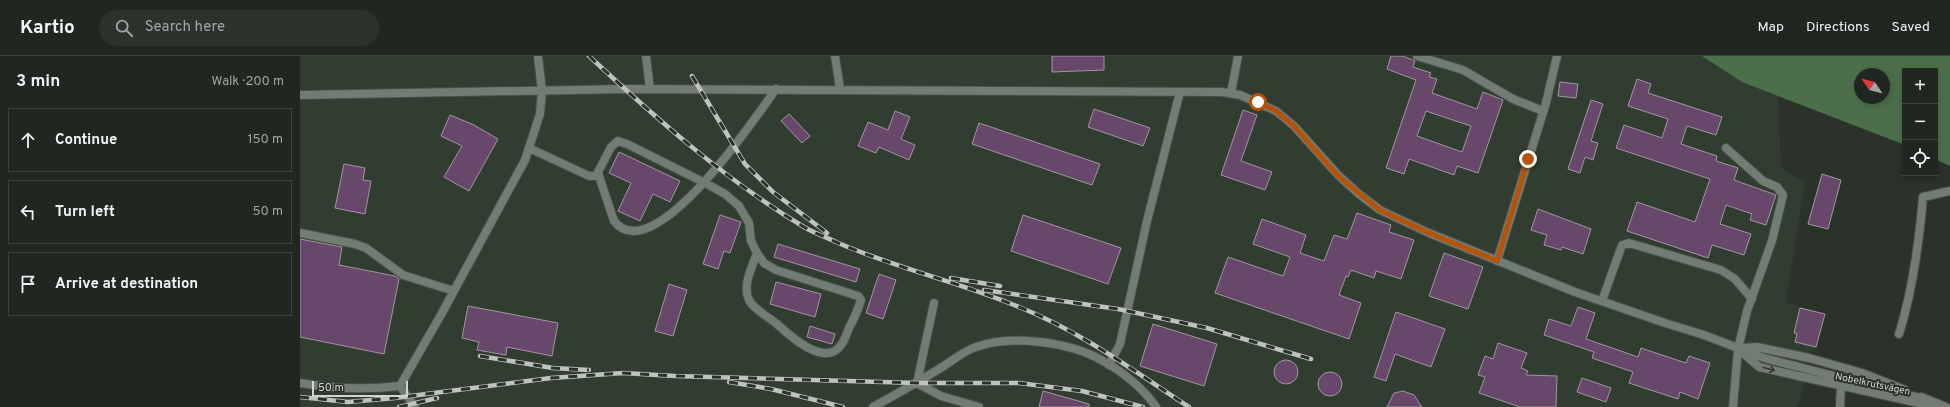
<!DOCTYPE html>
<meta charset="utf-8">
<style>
:root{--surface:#202620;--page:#2d322d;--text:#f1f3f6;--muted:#a2a5a5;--line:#3d433e}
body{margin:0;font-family:Overpass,sans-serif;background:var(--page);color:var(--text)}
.controls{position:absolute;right:12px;top:12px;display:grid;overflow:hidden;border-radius:0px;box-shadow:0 2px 6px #0003}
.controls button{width:36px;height:36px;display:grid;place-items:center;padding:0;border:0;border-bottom:1px solid var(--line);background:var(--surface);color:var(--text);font:20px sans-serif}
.compass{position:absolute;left:1554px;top:12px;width:36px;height:36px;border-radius:50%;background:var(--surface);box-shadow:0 2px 6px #0003;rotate:305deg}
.scale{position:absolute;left:12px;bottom:10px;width:96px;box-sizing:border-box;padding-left:4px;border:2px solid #d0d5d0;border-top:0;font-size:11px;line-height:14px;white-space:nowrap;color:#d0d5d0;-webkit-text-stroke:3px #2b322a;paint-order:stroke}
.stop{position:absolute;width:12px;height:12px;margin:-9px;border:3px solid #b45309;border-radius:50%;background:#fff}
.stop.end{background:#b45309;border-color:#fff;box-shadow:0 1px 4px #0008}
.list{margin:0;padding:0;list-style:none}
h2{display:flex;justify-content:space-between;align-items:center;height:52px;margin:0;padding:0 16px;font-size:17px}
h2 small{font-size:13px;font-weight:400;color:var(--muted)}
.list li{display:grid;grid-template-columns:26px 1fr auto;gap:12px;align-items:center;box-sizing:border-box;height:64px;margin:0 8px 8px;padding:0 8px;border:1px solid var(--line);border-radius:0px}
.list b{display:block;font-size:15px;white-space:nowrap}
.list em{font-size:13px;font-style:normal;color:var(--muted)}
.icon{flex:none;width:22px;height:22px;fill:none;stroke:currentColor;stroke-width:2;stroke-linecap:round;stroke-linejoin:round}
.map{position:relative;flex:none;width:1650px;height:351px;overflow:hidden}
header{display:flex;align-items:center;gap:24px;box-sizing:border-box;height:56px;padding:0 20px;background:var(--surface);border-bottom:1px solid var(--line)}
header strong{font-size:19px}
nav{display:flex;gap:22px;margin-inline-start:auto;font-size:14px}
.search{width:280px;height:36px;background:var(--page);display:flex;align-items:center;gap:10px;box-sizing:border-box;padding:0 14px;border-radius:22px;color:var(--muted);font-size:15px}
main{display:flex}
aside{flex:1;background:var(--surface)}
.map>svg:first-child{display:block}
.built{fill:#313d30}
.forest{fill:#4c6e4a;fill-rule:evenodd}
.building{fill:#67476a;stroke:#a097a1;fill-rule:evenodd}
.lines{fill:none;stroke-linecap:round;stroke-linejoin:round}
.service-casing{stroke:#484e48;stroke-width:10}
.minor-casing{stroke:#484e48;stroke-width:10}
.service{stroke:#737c72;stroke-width:8}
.minor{stroke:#737c72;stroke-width:8}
.rail-casing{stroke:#bec3be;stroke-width:4.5}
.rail{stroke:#2b322a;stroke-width:3;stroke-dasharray:9;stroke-linecap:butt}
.oneway{stroke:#323931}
.route{stroke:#b45309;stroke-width:5}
.labels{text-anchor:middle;stroke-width:4;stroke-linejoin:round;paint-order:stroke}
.street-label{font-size:10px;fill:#d0d5d0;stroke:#2b322a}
</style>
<header>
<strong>Kartio</strong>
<div class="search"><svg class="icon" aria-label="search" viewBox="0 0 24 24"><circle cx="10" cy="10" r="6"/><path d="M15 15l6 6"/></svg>Search here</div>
<nav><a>Map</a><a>Directions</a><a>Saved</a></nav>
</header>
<main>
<aside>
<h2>3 min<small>Walk · 200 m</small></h2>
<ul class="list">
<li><svg class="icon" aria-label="ahead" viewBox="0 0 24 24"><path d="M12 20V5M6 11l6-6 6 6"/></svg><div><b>Continue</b></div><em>150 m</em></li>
<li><svg class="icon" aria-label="left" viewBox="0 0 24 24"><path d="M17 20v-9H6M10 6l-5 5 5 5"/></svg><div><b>Turn left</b></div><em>50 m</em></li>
<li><svg class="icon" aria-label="arrive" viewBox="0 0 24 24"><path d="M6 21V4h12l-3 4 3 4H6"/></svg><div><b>Arrive at destination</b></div></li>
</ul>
</aside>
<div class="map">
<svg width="1650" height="351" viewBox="0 0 1650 351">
<rect width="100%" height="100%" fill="#2b322a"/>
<!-- built -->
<path class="built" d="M0 0H1476L1481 108 1486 116 1505 127 1486 246 1525 258 1515 295 1510 294 1501 341 1497 351H0Z"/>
<!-- forest -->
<path class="forest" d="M1402 0H1650V110L1635 103V15H1605V89L1442 26ZM1560 18H1584V42H1560Z"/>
<!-- building -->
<path class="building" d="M752 0H804V14L752 16Z
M1091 0H1102L1113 4 1115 5 1113 11 1131 17 1129 21 1137 23 1132 37 1177 53 1183 36 1203 44 1178 117 1157 110 1154 119 1109 103 1104 118 1086 112 1116 24 1087 13ZM1126 55 1171 70 1162 96 1117 80Z
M1337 23 1351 28 1348 37 1422 61 1416 79 1387 70 1381 88 1417 100 1416 105 1438 112 1434 124 1476 139 1466 169 1450 164 1452 158 1426 149 1420 168 1451 178 1444 199 1412 189 1408 202 1327 175 1337 146 1395 166 1410 123 1316 92 1324 69 1362 82 1368 63 1328 50Z
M1260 26 1278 28 1276 42 1258 40Z
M1291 44 1303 48 1291 85 1298 87 1293 104 1285 101 1280 117 1268 113Z
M794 53 850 72 843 90 788 71Z
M943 54 957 59 941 105 972 116 965 134 921 119Z
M595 55 610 61 601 83 615 89 609 104 579 91 576 97 558 90 568 66 588 74Z
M489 58 510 80 502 87 481 65Z
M150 59 174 69 198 83 169 135 144 121 162 90 141 80Z
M679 67 800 108 792 129 672 88Z
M319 96 380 125 370 146 353 138 340 165 318 155 331 127 309 117Z
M44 108 65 112 63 124 71 125 65 158 35 152Z
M1522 118 1541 124 1528 173 1508 168Z
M1238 153 1291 173 1283 198 1262 191 1261 194 1244 189 1247 179 1231 174Z
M1057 157 1091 169 1089 176 1114 184 1101 223 1076 215 1074 222 1051 214 1048 221 1046 220 1039 239 1061 247 1049 283 915 237 928 201 983 220 990 201 953 188 962 163 1006 179 1000 197 1024 205 1034 179 1047 183Z
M420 159 441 166 430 197 424 195 418 213 403 208Z
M723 159 821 192 808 228 711 195Z
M0 183 42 191 39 209 95 220 99 223 84 298 0 281Z
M478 188 560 213 556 226 474 201Z
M1144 197 1183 211 1168 253 1129 240Z
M579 218 596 224 583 263 566 257Z
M476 226 521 238 515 261 470 248Z
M369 228 387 234 373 280 355 275Z
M168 250 258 267 252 300 207 291 206 299 177 294 179 286 162 282Z
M1278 251 1295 257 1286 283 1338 301 1341 292 1386 307 1389 300 1410 307 1398 343 1380 336 1378 343 1329 327 1333 316 1292 302 1294 296 1244 279 1249 263 1271 270Z
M1500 252 1525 258 1516 291 1495 286 1497 278 1494 277Z
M1096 256 1145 273 1131 311 1095 298 1086 325 1074 321Z
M853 268 917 288 904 330 840 310Z
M510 270 535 278 532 288 507 281Z
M1198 287 1227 297 1221 312 1228 315 1226 319 1257 320 1256 351H1220L1179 337 1185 321 1178 319 1185 300 1193 303Z
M974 316a12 12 0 1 1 24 0a12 12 0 1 1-24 0Z
M1018 328a12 12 0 1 1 24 0a12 12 0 1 1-24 0Z
M1282 322 1311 332 1306 346 1277 336Z
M743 335 789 348V351H739Z
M1103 335 1114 339 1122 351H1087L1094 337Z"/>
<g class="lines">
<defs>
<path id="service" d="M346 0 350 33
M535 0 540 33
M1117 0 1163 14 1213 43 1243 55
M931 37 938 0
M229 92 289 120H296L311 91 318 85 327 88 407 128 425 138 439 150 449 167 451 185 457 197 464 207 476 214 558 240 561 244C558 254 554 263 549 272 547 277 545 284 541 289 525 312 490 280 477 268 469 261 454 254 449 244 442 230 452 211 457 197
M1426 92 1463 125 1477 131 1483 139 1472 185 1447 255 1438 293 1433 351
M298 117 314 165C353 215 456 61 476 33
M0 177 55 188 66 192 103 219 154 235
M1197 205 1246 47 1257 0
M1302 245 1322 189 1329 187 1421 214 1435 223 1452 243
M634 247 617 327 641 340 679 351
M1599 278C1613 234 1619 187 1623 141L1650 135
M809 309 820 288 847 165 880 36
M0 327C34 333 65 334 100 330
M100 330 142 257 225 104 240 58 242 35 238 0
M100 330 115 351
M573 351C595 339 618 326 639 313 651 306 663 295 676 291 711 278 771 286 803 305 822 315 844 333 856 351"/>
<path id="minor" d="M0 39 325 33 922 36 940 39 976 55 994 70 1039 120 1059 138 1080 154 1129 177 1275 236 1365 267 1404 279 1464 302 1624 343
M1441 292 1457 291 1509 302 1562 317 1605 334
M1442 296 1459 311 1632 350
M1621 341 1646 351
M1540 351 1541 331"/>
</defs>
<!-- service casing -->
<use href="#service" class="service-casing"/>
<!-- minor casing -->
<use href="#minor" class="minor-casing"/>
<!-- service -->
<use href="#service" class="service"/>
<!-- minor -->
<use href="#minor" class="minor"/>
<defs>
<path id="rail" d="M289 0C357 63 424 123 504 171 514 177 526 181 536 186 595 212 659 226 719 251 780 275 834 315 889 351
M392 20 445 108 473 136 527 177
M651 222 700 230
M684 234 818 253 907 272 1011 303
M180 300 253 312 289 314
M429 326 471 333 543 351
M0 341 48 346 95 342 251 322 323 317 375 320 617 327H719L782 335 843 351
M99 351 137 342"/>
</defs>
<!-- rail casing -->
<use href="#rail" class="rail-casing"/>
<!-- rail -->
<use href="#rail" class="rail"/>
</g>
<!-- one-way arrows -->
<defs><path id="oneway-shaft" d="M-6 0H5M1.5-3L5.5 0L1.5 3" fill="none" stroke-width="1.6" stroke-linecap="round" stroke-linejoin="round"/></defs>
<use class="oneway" href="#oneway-shaft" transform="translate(1469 313) rotate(14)"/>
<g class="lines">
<!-- route -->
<path class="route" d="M958 46 976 55 994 70 1038 120 1080 154 1129 177 1197 205 1228 103"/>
</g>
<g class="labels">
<!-- street labels -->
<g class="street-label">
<text transform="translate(1573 327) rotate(12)" y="4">Nobelkrutsvägen</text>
</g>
</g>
</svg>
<div class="controls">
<button>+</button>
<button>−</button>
<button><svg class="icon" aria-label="locate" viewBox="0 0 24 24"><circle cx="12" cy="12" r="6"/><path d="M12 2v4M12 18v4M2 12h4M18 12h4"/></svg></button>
</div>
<svg class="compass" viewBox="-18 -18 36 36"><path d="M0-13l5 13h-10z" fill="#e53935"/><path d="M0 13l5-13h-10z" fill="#a2a5a5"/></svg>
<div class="scale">50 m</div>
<div class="stop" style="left:958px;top:46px"></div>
<div class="stop end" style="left:1228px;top:103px"></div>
</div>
</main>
